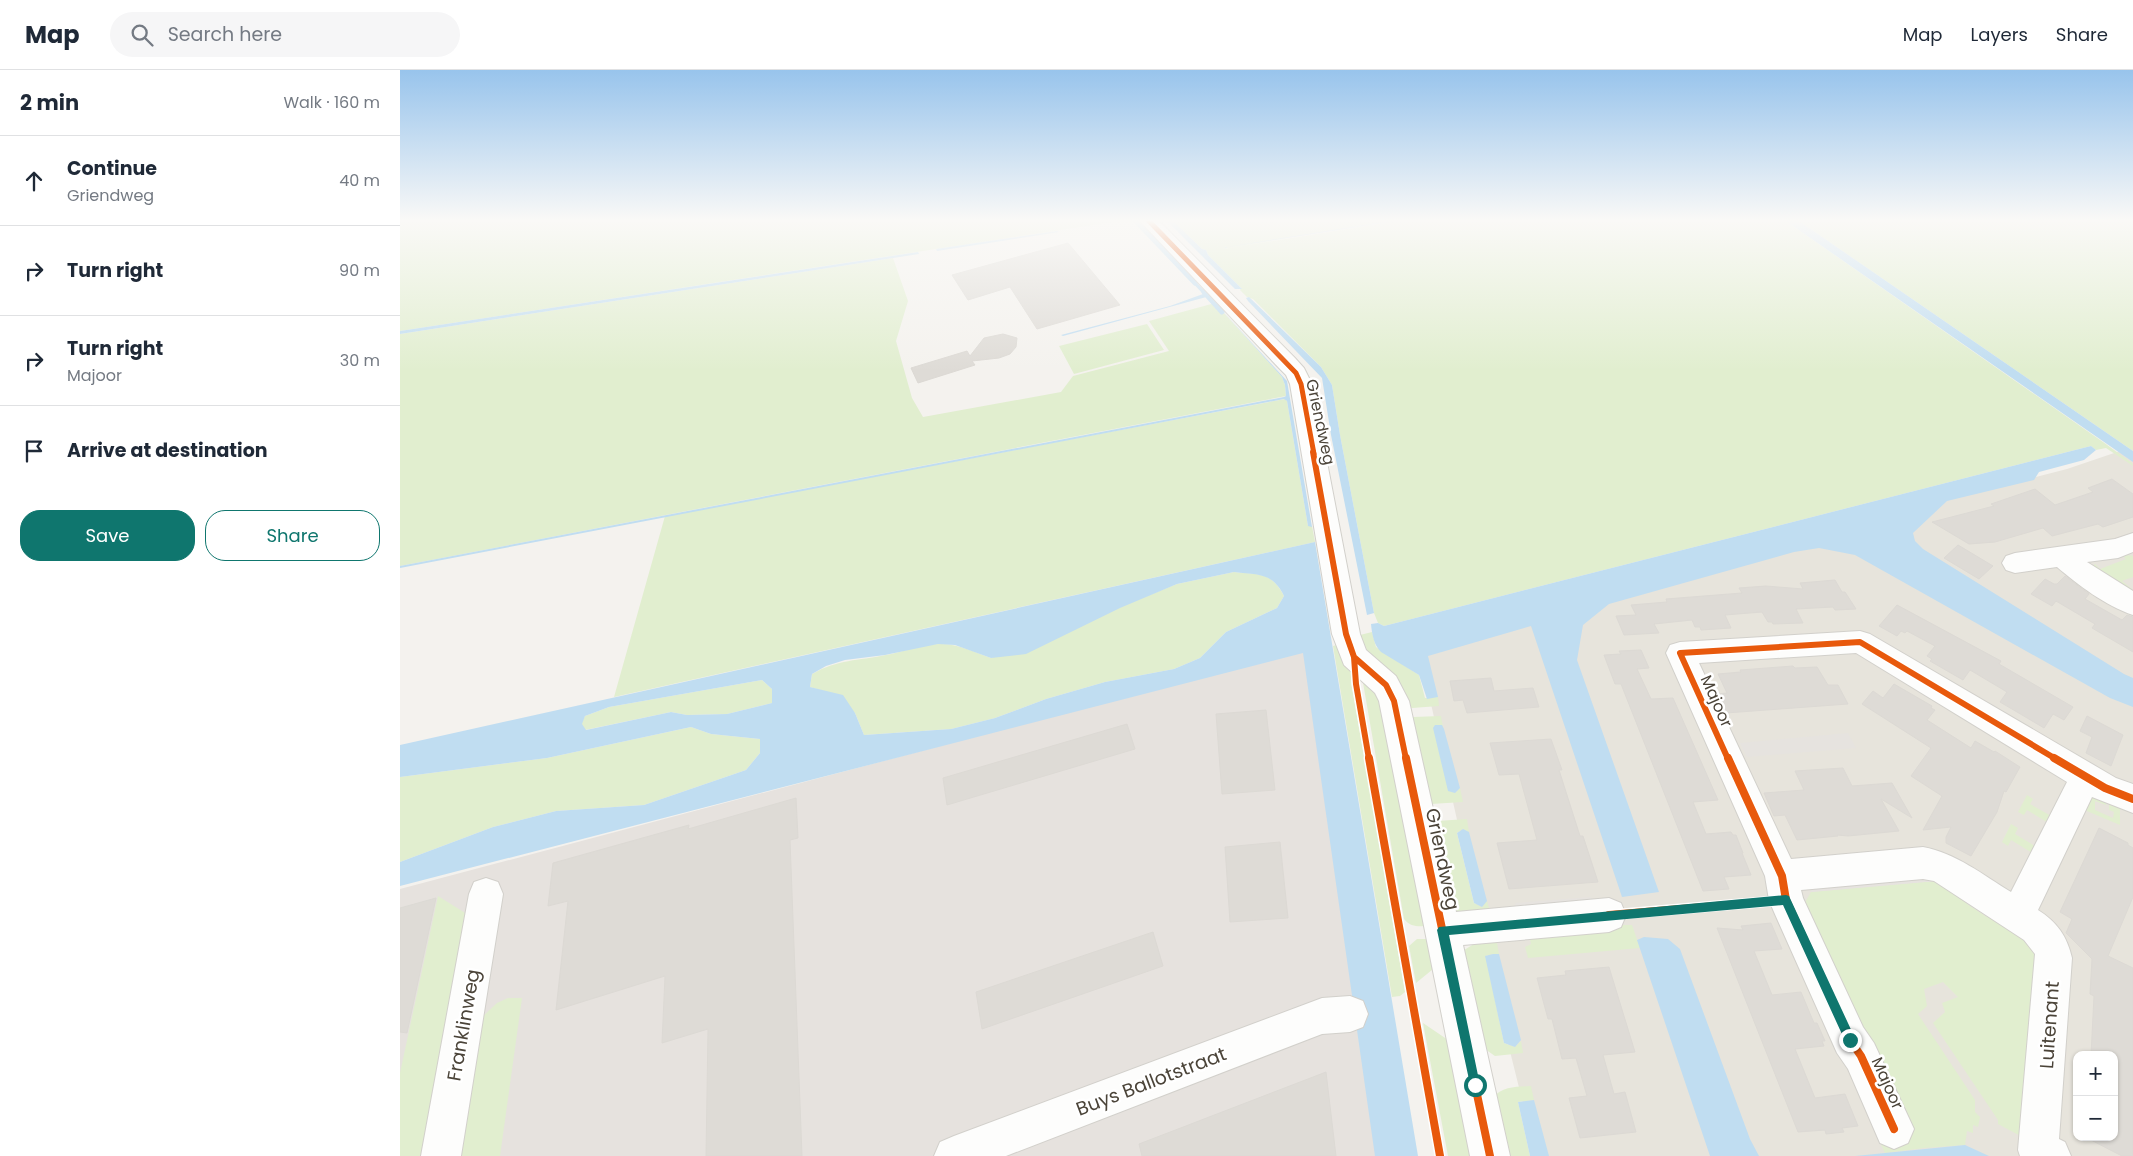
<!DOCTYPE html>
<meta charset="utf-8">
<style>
:root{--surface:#fff;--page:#f6f6f7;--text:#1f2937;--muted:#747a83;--line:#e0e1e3;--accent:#0f766e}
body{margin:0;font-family:Poppins,sans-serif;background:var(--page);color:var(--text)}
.controls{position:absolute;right:15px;bottom:15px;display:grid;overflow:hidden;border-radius:10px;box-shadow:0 1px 4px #0004}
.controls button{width:45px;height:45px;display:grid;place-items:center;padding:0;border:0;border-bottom:1px solid var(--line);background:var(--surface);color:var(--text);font:25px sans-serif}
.stop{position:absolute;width:15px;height:15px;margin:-11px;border:4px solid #0f766e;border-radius:50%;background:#fff}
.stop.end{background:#0f766e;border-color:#fff;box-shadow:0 1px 5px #0008}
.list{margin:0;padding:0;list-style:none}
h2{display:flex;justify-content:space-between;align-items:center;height:65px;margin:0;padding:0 20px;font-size:21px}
h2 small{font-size:16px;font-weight:400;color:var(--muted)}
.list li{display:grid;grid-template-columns:32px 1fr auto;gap:15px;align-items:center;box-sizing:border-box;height:90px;padding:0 20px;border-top:1px solid var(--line)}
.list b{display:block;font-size:19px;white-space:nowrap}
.list p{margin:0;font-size:16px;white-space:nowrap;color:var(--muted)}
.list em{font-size:16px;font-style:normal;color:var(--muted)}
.actions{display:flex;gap:10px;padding:15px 20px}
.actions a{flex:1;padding:11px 0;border:1px solid var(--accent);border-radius:20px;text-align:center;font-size:18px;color:var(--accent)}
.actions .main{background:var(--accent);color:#fff}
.icon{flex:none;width:28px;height:28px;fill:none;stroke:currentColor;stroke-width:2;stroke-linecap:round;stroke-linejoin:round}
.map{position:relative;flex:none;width:1733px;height:1086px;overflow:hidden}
header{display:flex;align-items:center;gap:30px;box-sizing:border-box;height:70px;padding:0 25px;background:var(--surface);border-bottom:1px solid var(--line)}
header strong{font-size:24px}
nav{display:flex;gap:28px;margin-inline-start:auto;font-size:18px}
.search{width:350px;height:45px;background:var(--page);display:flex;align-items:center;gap:12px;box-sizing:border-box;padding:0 18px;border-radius:28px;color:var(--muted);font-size:19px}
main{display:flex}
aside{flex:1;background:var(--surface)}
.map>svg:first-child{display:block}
.residential{fill:#e7e4dc;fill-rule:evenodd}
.industrial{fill:#e6e2de}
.green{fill:#e1eecf}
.parking{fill:#e6e3df}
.water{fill:#c0ddf1;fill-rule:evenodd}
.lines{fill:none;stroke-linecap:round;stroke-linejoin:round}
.stream{stroke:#c0ddf1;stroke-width:5}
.building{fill:#dedbd6;stroke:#dcd9d4}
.minor-casing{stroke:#d2d0cb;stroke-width:2}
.minor{fill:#fdfdfc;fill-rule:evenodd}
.cycleway-far2-casing{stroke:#fff;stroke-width:8}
.cycleway-far1-casing{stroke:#fff;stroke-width:9}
.cycleway-casing{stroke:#fff;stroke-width:11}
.cycleway-far2{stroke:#e8590c;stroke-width:5}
.cycleway-far1{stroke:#e8590c;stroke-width:6}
.cycleway{stroke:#e8590c;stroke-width:8}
.route{fill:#0f766e}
.labels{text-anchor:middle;stroke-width:5;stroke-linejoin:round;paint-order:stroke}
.street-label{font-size:16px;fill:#4b4439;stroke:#fff}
.near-street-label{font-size:19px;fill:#4b4439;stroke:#fff}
</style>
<header>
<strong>Map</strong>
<div class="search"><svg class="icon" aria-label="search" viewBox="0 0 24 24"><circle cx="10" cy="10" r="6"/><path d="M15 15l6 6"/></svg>Search here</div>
<nav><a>Map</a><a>Layers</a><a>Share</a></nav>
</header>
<main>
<aside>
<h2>2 min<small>Walk · 160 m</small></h2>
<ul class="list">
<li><svg class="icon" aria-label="ahead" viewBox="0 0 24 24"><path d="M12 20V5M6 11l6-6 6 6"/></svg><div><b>Continue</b><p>Griendweg</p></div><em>40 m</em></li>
<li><svg class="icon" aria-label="right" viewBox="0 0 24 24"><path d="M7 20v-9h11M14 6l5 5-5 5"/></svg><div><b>Turn right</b></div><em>90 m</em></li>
<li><svg class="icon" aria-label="right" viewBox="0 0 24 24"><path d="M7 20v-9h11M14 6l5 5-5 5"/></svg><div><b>Turn right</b><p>Majoor</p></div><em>30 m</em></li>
<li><svg class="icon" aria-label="arrive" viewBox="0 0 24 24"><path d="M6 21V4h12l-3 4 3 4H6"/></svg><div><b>Arrive at destination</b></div></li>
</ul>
<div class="actions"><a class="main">Save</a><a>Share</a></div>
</aside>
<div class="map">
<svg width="1733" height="1086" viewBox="0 0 1733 1086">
<rect width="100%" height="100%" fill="#f4f2ee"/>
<!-- residential -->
<path class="residential" d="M1720 381 1733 390V1086H1136L1099 937 1016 567 1667 399ZM1677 985H1714V1067H1677Z"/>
<!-- industrial -->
<path class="industrial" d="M910 578 994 1086H0V819Z"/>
<!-- green -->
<path class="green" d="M0 149H732L0 261Z
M771 149H1001L823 179 1009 149H1383L1703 372 1732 393 1733 396 1706 378 1696 380 1691 376 984 556 978 553 974 543 940 365 932 315 921 297 853 229 847 227 840 220 841 218 808 185 806 180 802 179Z
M1396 149H1733V381L1717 370Z
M493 188 508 231 496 271 512 328 523 347 661 322 673 306 769 281 749 251 815 233 882 307 885 315 886 326 0 496V264Z
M747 254 764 280 674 304 659 276Z
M885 329 887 331 908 456H912L915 472 214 627 265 446Z
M1721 484 1733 486V507L1722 511 1733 520 1725 524 1693 496 1695 494 1700 499 1726 489Z
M834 502C859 505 871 501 884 526L877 538 826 562 800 588 774 599 705 612 646 629 595 648 551 659 464 665 455 643 420 620 410 617 412 604C439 589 457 591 486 585 503 582 522 574 539 574 557 573 574 582 591 588L777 514Z
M972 562 976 577 1019 605 1025 628 1038 627 1039 636 1012 638 1007 636 952 567Z
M944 573 952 592 951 612 1005 922 1000 926 992 927 933 576Z
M962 607 981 619 1030 856C1019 856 1011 858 1004 849Z
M362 610 372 619V633L327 644 287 645 271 642 185 660 181 654 185 646 209 637Z
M1041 646 1055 723 1060 718 1063 732 1031 734 1013 647Z
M291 657 311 664 360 669V683L346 700 244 735 156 741 93 757 0 792V707L147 688Z
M1627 725 1633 729 1630 734 1653 747 1650 754 1627 740 1624 745 1618 742Z
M1689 726 1706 731V735L1695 731V740L1713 748 1714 742 1709 740V733L1720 737V755L1682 739Z
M1067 749 1069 762 1063 759 1057 763 1074 833 1082 837 1087 831 1091 845 1059 847 1050 840 1030 754 1037 751Z
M1611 754 1618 758 1615 764 1638 778 1634 784 1611 770 1608 776 1602 772Z
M1548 810 1571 825 1567 834 1587 847 1592 839 1639 879 1628 1070 1598 1054V1050L1533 953 1545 942 1542 933 1558 927 1543 912 1524 919 1527 936 1518 944 1575 1030V1042L1580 1047 1578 1057 1573 1055V1063L1567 1061 1565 1075 1524 1078 1485 1083 1475 1062 1505 1059 1399 843 1411 822Z
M38 826 70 846 25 1086H0V1003Z
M1216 855H1232L1240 878 1128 888 1125 877 1131 874 1129 864Z
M1017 869H1033L1038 895 1016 913 1009 876Z
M1092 870 1097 873 1099 884H1093L1086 886 1104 973 1115 977 1121 971 1123 983 1095 986 1082 977 1061 882 1077 872Z
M108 928H122L100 1086H55L80 949 97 933Z
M1023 953 1054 974 1077 1086H1048Z
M1131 1016 1134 1030 1118 1032 1130 1086H1104L1092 1028C1103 1016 1116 1017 1131 1016Z"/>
<!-- parking -->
<path class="parking" d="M1448 663 1456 678 1347 687 1340 673Z
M1528 803 1547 810 1411 822 1407 813Z
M1190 827 1202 835 1109 844 1116 833Z"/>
<!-- water -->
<path class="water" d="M765 149H771L802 179 806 180 808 185 842 219H835Z
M1001 149H1009L821 178Z
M1383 149H1396L1733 381V392Z
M657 161 659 162 537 181 536 179Z
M518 182 519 184 0 264V261Z
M788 208H792L810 226 663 266 661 265 770 236 803 224Z
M849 227 921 297 932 315 940 365 974 543 967 545 931 365 922 308 848 231 846 228Z
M818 236 887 311 912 457 908 456 887 331 884 329 0 498V496L884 327 886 326 885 315 882 307Z
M1691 376 1696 380 1684 390 1639 402 1634 410 1547 431 1513 463 1515 471 1523 479 1724 604 1733 608V637L1710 628 1455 485 1419 478 1394 482 1209 534 1183 555 1177 590 1259 822 1222 827 1131 556 1028 586 1038 627 1027 629 1019 605 981 582C974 575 972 565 971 554L978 553 984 556Z
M915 472 1018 1086H975L903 583 0 816V792L93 757 156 741 244 735 346 700 360 683V669L311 664 291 657 147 688 0 707V675ZM834 502C858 505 872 502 884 526L877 538 826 562 800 588 774 599 705 612 646 629 595 648 551 659 464 665 455 643 443 625 410 617 412 604 426 596 445 590 485 585 538 574 555 575 591 588 626 584 720 538 777 514ZM362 610 372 619V633L327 644 287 645 271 642 186 660 182 654 185 646 209 637Z
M1035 655H1042L1044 659 1060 718 1055 723 1048 721 1033 658Z
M1063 759 1069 762 1087 831 1082 837 1074 833 1057 763Z
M1244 867 1268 869 1280 879 1350 1069 1359 1086H1310L1237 870Z
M1093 884H1099L1121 970 1115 977 1104 973 1085 886Z
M1134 1030 1149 1086H1130L1118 1032Z
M1565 1075 1589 1086H1455Z"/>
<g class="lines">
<!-- stream -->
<path class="stream" d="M734 149 795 213
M804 222 822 242"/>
</g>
<!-- building -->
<path class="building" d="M668 173 720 235 637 259 610 217 568 230 552 205Z
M603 264 617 268 616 277 610 284 599 288 572 291 575 295 518 313 511 298 567 281 570 286 584 268Z
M1712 409 1733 424V447L1703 457 1698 454 1652 466 1643 458 1595 472 1569 474 1532 452 1594 436 1591 434 1635 419 1655 435 1693 422 1688 418Z
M1558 475 1593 496 1579 509 1544 488Z
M1665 506 1689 524 1685 529 1722 550 1727 545 1733 547V582L1692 558 1695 554 1656 531 1652 536 1631 524 1645 509 1654 514H1657Z
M1435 510 1442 522H1445L1456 539 1435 540 1433 537 1396 539 1403 553 1373 554 1372 552H1368L1362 542 1325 545 1331 558 1301 560 1300 557H1295L1292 550 1254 554 1259 563 1224 565 1216 546 1236 545 1231 535 1267 532 1266 529 1342 523 1339 518 1366 516 1403 519 1400 513Z
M1497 535 1601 591 1599 594 1673 637 1664 650 1653 644 1644 658 1600 632 1607 622 1570 600 1563 610 1530 591 1532 589 1527 586 1535 576 1507 561 1505 563 1501 561 1497 566 1479 556Z
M1241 580 1249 598 1237 599 1251 629 1273 628 1318 730 1293 732 1306 764 1331 762 1333 765H1336L1343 783H1342L1351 805 1324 807 1329 819 1303 821 1221 614H1215L1204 585 1221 584 1219 581Z
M1393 596 1395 598 1417 597 1428 615H1438L1448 634 1326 643 1317 624 1327 623 1318 604 1341 602 1340 600Z
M1091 608 1094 621 1133 618 1139 637 1067 643 1063 630 1054 631 1050 611Z
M1494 614 1532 636 1531 638 1535 640 1527 650 1571 678 1575 671 1594 682 1595 681 1620 697 1606 722 1604 721 1597 742 1571 786 1546 773V767L1551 757 1523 760 1542 726 1511 706 1531 678 1462 634 1473 621 1483 628Z
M866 640 875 720 822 724 816 644Z
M1687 646 1723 665 1711 696 1686 683 1692 667 1680 661Z
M727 654 735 679 547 735 543 708Z
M1151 669 1162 700H1159L1180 766H1183L1198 812 1109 819 1097 773 1137 770 1119 704 1099 705 1090 673Z
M1443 698 1452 716 1492 713 1512 748 1481 729 1499 761 1448 766 1437 765 1438 766 1397 770 1385 745 1374 746 1364 723 1404 720 1395 701Z
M396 728 398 768 390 770 402 1086H306L308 959 262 973 265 906 156 940 168 831 148 836 153 793 289 755 288 759Z
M1699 758 1728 773V775L1733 778V827L1708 886 1733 898V1086H1722L1685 1067H1714V985H1691L1694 926 1690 924 1692 889 1666 863 1672 849 1660 842Z
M880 772 888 848 830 852 825 777Z
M36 828 7 963 0 962V838Z
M1371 853 1382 879 1354 881 1372 925 1401 922 1414 953H1417L1425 971H1422L1424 976 1395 979 1415 1028 1445 1024 1458 1056 1442 1058 1444 1062 1426 1064 1425 1060 1398 1062 1317 858 1343 860 1341 856Z
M753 862 763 896 582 959 576 922Z
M1209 897 1235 982 1203 985 1214 1024 1225 1022 1236 1062 1180 1068 1169 1028 1187 1026 1176 988 1162 989 1152 949H1148L1137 908 1166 905 1165 901Z
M926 1002 936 1086H742L739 1074Z"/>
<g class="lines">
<defs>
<path id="minor" d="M738 149H757L895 288 904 298 912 314 960 564 966 580 996 606 1009 631 1056 842 1209 828 1221 833 1226 845 1221 857 1209 862 1063 875 1110 1086H1070L979 631 975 623 944 595 932 564 890 314 886 305 879 298Z
M1733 463V482L1718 488 1687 492 1733 521V545C1706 536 1678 515 1657 497L1615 503 1606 500 1602 493 1606 486 1615 483 1715 469Z
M1460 561 1470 564 1716 708 1733 714V743L1692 727 1638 840C1657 852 1667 866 1672 888L1659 1069 1665 1072 1671 1086H1620L1618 1080 1635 884 1624 870 1534 811 1523 809 1401 820 1403 828 1463 957 1474 973 1514 1059 1508 1073 1494 1079 1480 1073 1448 999 1437 983 1374 842 1369 830 1365 806 1266 583 1270 575 1280 572ZM1456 583 1667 712 1611 822C1583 805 1556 783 1523 777L1391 789 1299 593Z
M86 808 98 812 103 824 61 1086H21L69 824 74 812Z
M950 926 963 931 968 944 963 957 950 962 922 964 606 1086H534L540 1072 554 1066 922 928Z"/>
</defs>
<!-- minor casing -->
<use href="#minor" class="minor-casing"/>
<!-- minor -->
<use href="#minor" class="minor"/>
<defs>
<path id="cycleway-far2" d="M747 149 896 303 901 314 914 384"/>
<path id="cycleway-far1" d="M913 382 946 564 954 587 986 615 994 631 1006 689
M954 587 956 614 969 689
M1328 689 1280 583 1460 572 1656 689"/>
<path id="cycleway" d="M969 688 1040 1086
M1006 688 1090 1086
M1328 688 1382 806 1386 830 1450 970 1461 986 1494 1059
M1654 688 1705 718 1733 729
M1209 845 1386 830"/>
</defs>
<!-- cycleway-far2 casing -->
<use href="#cycleway-far2" class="cycleway-far2-casing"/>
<!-- cycleway-far1 casing -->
<use href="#cycleway-far1" class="cycleway-far1-casing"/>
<!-- cycleway casing -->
<use href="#cycleway" class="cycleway-casing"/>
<!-- cycleway-far2 -->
<use href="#cycleway-far2" class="cycleway-far2"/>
<!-- cycleway-far1 -->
<use href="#cycleway-far1" class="cycleway-far1"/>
<!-- cycleway -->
<use href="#cycleway" class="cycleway"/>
</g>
<!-- sky -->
<linearGradient id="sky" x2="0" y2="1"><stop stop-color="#98c4ec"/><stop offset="0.5" stop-color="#faf9f7"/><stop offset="1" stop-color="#faf9f7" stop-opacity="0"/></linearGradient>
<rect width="1733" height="301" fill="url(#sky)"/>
<!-- route -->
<path class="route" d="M1386 825 1389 826 1454 966 1455 970 1454 973 1450 975 1446 973 1383 835 1049 865 1080 1015 1079 1019 1075 1021 1071 1019 1037 860 1039 857Z"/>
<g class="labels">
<!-- street labels -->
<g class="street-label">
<text transform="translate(921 352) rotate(78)" y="6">Griendweg</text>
<text transform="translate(1317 631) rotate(66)" y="6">Majoor</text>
<text transform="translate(1488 1013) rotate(66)" y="6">Majoor</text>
</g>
<!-- near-street labels -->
<g class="near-street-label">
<text transform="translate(1043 789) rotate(78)" y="7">Griendweg</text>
<text transform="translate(63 955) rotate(-80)" y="7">Franklinweg</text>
<text transform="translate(1649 955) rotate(-86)" y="7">Luitenant</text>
<text transform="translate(751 1011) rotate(-21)" y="7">Buys Ballotstraat</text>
</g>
</g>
</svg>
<div class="controls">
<button>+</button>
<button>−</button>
</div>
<div class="stop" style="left:1075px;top:1015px"></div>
<div class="stop end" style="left:1450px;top:970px"></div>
</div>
</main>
